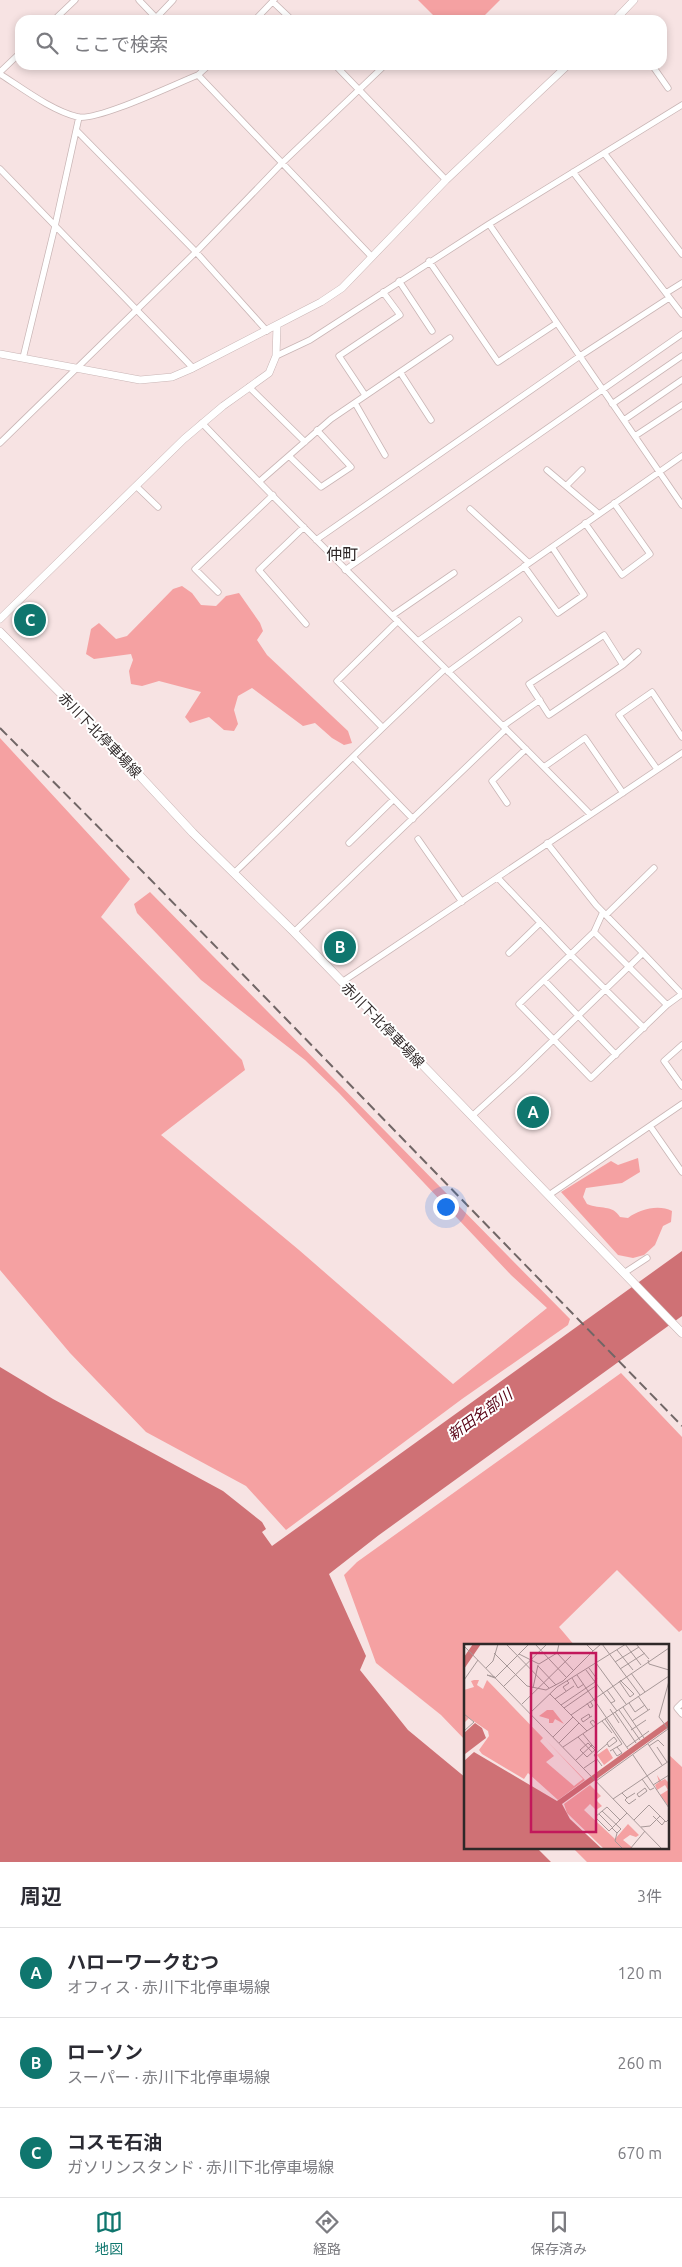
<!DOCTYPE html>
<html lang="ja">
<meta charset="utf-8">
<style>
:root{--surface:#fff;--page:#f2f2f3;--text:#2b2b33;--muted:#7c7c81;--line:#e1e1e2;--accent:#0f766e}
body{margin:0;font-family:Ubuntu,"Noto Sans JP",sans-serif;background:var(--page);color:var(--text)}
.you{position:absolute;left:445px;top:1206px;width:18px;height:18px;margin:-12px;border:4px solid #fff;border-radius:50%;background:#1a73e8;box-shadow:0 0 0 8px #1a73e833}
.badge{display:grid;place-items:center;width:32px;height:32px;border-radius:50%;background:var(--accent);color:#fff;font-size:16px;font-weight:700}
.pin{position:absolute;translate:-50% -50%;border:2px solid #fff;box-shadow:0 1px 5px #0006}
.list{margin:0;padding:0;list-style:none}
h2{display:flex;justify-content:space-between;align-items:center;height:65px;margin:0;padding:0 20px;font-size:21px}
h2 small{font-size:16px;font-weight:400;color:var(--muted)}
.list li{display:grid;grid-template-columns:32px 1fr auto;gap:15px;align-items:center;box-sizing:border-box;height:90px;padding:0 20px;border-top:1px solid var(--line)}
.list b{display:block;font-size:19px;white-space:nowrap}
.list p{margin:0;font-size:16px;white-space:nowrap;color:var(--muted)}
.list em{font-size:16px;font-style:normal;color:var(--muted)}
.icon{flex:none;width:28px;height:28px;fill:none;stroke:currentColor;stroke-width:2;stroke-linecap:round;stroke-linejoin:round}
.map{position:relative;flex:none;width:682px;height:1862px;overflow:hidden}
.search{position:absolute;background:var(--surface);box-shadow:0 2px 8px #0003;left:15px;right:15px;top:15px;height:55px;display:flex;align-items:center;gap:12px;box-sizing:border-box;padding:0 18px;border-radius:15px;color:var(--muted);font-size:19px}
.sheet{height:335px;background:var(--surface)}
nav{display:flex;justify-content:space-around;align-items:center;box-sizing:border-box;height:70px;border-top:1px solid var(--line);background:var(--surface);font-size:14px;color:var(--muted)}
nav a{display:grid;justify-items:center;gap:2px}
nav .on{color:var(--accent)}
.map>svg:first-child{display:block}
.green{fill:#f5a1a2}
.water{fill:#cf7175}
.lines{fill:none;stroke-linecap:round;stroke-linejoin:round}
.minor-casing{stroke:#c9b5b5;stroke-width:7}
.tertiary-casing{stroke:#c9b5b5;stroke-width:8}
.secondary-casing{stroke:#c9b5b5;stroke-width:9}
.minor{stroke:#fff;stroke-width:5.5}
.tertiary{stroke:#fff;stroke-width:7}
.secondary{stroke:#fff;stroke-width:8}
.rail{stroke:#716666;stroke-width:2;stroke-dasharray:10 5;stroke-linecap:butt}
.labels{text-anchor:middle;stroke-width:4;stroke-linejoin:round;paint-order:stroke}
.street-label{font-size:14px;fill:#2f2828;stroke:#fff}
.water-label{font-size:15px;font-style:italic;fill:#580013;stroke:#fff}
.quarter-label{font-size:16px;fill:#2f2828;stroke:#fff}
.inset-road{fill:none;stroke:#a79898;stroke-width:1}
.view{fill:#c2185b;fill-opacity:0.15;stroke:#c2185b;stroke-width:2.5}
.inset-edge{fill:none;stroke:#2f2828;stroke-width:2.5}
</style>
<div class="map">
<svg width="682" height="1862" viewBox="0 0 682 1862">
<rect width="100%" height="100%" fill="#f7e3e3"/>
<!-- green -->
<path class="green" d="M418 0H500L480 20H438Z
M182 586 192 593 201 605 216 606 226 596 239 593 260 623 263 631 257 640 267 655 348 731 352 743 344 745 332 738 315 723 303 726 252 688 238 696 234 710 238 724 234 731 224 730 209 717 190 723 185 717 201 692 159 681 142 686 131 684 129 671 133 660 131 654 94 659 86 654 91 629 99 623 116 639 127 636 173 589Z
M0 738 130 879 101 917 242 1060 245 1070 161 1135 299 1250 453 1384 547 1308 511 1275 339 1093 305 1060 201 980 137 913 134 904 150 892 570 1319 568 1325 462 1399 286 1530 246 1486 146 1432 70 1353 0 1270Z
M638 1158 640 1172 622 1183 586 1188 583 1197 587 1204C601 1210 612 1204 620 1217L628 1218C639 1209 659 1204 672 1211L671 1222 663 1226 655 1245 644 1255 633 1258 618 1255 561 1192 611 1161 618 1165Z
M621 1373 682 1437V1630L679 1632 617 1570 559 1627 575 1646H466V1741L441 1715 376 1663 344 1575 357 1562Z
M668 1754 682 1767V1862H587L573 1848H668Z"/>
<!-- water -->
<path class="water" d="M682 1251V1316L379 1535 329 1574 366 1656 360 1670 408 1730 466 1778V1848H537L551 1862H0V1367L53 1399 223 1491 262 1522 266 1529 262 1532 272 1546Z"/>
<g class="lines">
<defs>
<path id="minor" d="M139 0 158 20
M273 2 292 20
M156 18 173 0
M54 20 75 0
M255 20 274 0
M335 65 446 180
M652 65 668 88
M0 72 20 53
M0 74C22 88 52 111 78 117 98 121 175 84 198 75L209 65
M198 75 371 256
M77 131 196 252 267 331
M604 153 682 254
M0 169 193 368
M573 172 682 314
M489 224 682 505
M429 261 498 362 557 323
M399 281 432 331
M666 293 682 283
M276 356 310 340 489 224 682 105
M23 358 55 226 79 117
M400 372 431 420
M249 387 305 442
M365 395 339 356 400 315 383 292
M355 403 385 455
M612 404 682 356
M624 420 682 380
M202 423C329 556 462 683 590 814
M635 436 682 405
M0 443 196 252 281 164 385 65
M289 456 321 487 351 467 317 430
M547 470 599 514
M260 481 331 419 450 338
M136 486 158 507
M566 486 582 470
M470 509 529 563
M585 523 622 575 650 554 614 503
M304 527 259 570 306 624
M316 540 580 356 669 298
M524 566 558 613 584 595 552 547
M345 570 682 334
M218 592 195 569 273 495
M393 615 454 573
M418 641 682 456
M623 665 604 635 529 684 549 715 623 665 638 652
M448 672 519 620
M503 726 540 700
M382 727 337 681 398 621
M354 758 413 819
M544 767 585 738 623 793
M657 769 619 715 652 692 682 737
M507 803 492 781 526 749
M418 839 462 902
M349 843 393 800
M234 873C305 805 373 735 445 669
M498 878 570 954 644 1028
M607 914 654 868
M294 932 506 729
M594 932 603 912
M509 953 540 923
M643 953 682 994 667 1005 591 1078 519 1004 594 932 667 1005
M544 980 616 1055
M342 982 682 753
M682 1045 664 1061 682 1086
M472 1116 517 1075 643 953 596 905 547 843
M650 1126 682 1172
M549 1195 682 1104
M624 1273 647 1258
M682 1703 677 1708 682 1714"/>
<path id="tertiary" d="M615 20 634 0
M0 354 140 380 172 377 193 368 321 302 342 288 446 180 568 65
M0 619 184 439 223 406 269 373 276 356 277 326"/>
<path id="secondary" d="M0 632 103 736 193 833 294 932 682 1333"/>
</defs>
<!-- minor casing -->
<use href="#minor" class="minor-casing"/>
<!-- tertiary casing -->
<use href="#tertiary" class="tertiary-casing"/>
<!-- secondary casing -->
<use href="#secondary" class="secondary-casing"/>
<!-- minor -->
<use href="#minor" class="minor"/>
<!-- tertiary -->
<use href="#tertiary" class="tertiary"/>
<!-- secondary -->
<use href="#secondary" class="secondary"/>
<!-- rail -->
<path class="rail" d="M0 728 149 878 682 1426"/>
</g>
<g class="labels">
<!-- street labels -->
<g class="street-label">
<text transform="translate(100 735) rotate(46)" y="5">赤川下北停車場線</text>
<text transform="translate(383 1025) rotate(46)" y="5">赤川下北停車場線</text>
</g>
<!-- water labels -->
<g class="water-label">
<text transform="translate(480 1415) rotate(-36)" y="5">新田名部川</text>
</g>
<!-- quarter labels -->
<g class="quarter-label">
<text x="342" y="560">仲町</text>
</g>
</g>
<!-- overview -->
<g transform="translate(464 1644)">
<rect width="205" height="205" fill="#f7e3e3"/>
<path d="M10 36H15L13 41 19 45 23 36 79 94 76 97 90 112 82 118 110 142 119 135 81 95 121 136 94 156 64 129 60 135 18 110 15 106 25 92 24 87 5 74 0 79V46L10 43 7 37ZM83 66H89L100 80 91 75 89 79H85V75L75 72ZM143 104 149 114 140 121 133 111ZM193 131 197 137 201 135 205 139V163L196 151 204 146 201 141 193 146 191 141 195 138ZM126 141 137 152 132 156 138 162 132 166 126 160 120 166 151 195 164 180 175 191 172 193 166 191 159 196 170 205H140L103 169 100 160Z" fill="#f5a1a2"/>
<path d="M9 0H17L0 25V13ZM205 76V83L98 160 106 175 138 205H0V117L10 108 93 157ZM11 79 18 84 22 94 1 110 0 116V89Z" fill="#cf7175"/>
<path class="inset-road" d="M42 0 85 44M71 0 86 16M122 0 129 7 137 0M138 0 176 51M161 0 177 21M172 0 185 15M0 2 198 205M153 6 169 26M30 9 63 42 82 46 99 37 129 7M93 9 109 26M55 10 75 20 93 9 95 0M86 16 102 33M184 16 185 20 205 26M151 18 175 3M132 19 162 60M74 22 92 41M22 24 29 17 34 0M125 24 133 35 130 37M156 25 181 9M122 26 153 67M167 29 181 48M113 31 164 105M31 33 23 31 31 34M31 34 65 0M108 34 114 44 120 40M0 36 14 16M155 37 166 53 170 50 156 36M205 37 195 73 205 86M40 42 83 0M69 44 74 21M143 46 151 57 147 59M102 47 99 43 105 39 103 37M86 50 123 87M174 52 184 66M91 55 110 42M123 59 126 64 129 62 126 57M165 59 171 68 181 61M58 60 107 12M97 61 131 38M159 63 180 94M100 64 133 41M146 65 155 79M155 66 176 96M151 68 172 99M66 69 93 43 162 0M0 70 10 78 0 87M107 71 205 4M126 73 125 70 117 75 119 78 126 73 128 72M141 75 158 100 146 107M138 77 148 89M168 77 186 65M130 83 126 78 129 76 132 80M167 86 182 76M89 93 109 73M114 93 128 108M150 93 153 97 145 103 143 99ZM95 99 115 79M184 100 198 121M128 101 132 105 123 113 116 106 124 99 131 106M185 102 194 96 200 102M99 103 205 32M163 103 185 87M193 103 203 118M149 106 153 112 158 109 153 103M169 111 205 164M112 116 128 101 119 90M138 122 130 111 143 100M120 124 133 115M178 135 186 146 190 144M132 137 204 85M189 141 205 131M181 144 183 147 175 153 173 150ZM158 149 163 154 171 149M163 154 161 156 165 160 172 155M149 155 205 117M138 167 157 185 153 189M135 170 148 183M189 172 198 181 201 177M156 176 145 187 131 173 143 163 156 176 163 169M170 176 185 161 202 178 205 175M177 183 186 182 196 172M148 184 153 189 151 197 159 205M166 205 181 187"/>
<path class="view" d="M67 9H132V188H67Z"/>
<rect width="205" height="205" class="inset-edge"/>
</g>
</svg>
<div class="you"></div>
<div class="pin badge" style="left:533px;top:1112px">A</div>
<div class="pin badge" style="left:340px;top:947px">B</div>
<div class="pin badge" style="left:30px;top:620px">C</div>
<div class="search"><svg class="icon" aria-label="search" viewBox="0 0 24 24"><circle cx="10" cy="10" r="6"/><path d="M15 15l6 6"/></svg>ここで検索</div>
</div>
<section class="sheet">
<h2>周辺<small>3件</small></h2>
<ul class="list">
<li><span class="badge">A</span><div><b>ハローワークむつ</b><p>オフィス · 赤川下北停車場線</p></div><em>120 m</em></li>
<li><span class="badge">B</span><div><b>ローソン</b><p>スーパー · 赤川下北停車場線</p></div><em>260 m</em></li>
<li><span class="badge">C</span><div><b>コスモ石油</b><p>ガソリンスタンド · 赤川下北停車場線</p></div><em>670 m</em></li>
</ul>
</section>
<nav>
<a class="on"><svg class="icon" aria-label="map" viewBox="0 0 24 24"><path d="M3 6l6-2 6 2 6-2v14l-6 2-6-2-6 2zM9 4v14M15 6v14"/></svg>地図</a>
<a><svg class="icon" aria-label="directions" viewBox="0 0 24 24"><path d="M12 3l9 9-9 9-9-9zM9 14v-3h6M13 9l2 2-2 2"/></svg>経路</a>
<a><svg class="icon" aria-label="saved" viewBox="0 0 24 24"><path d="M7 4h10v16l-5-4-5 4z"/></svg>保存済み</a>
</nav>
